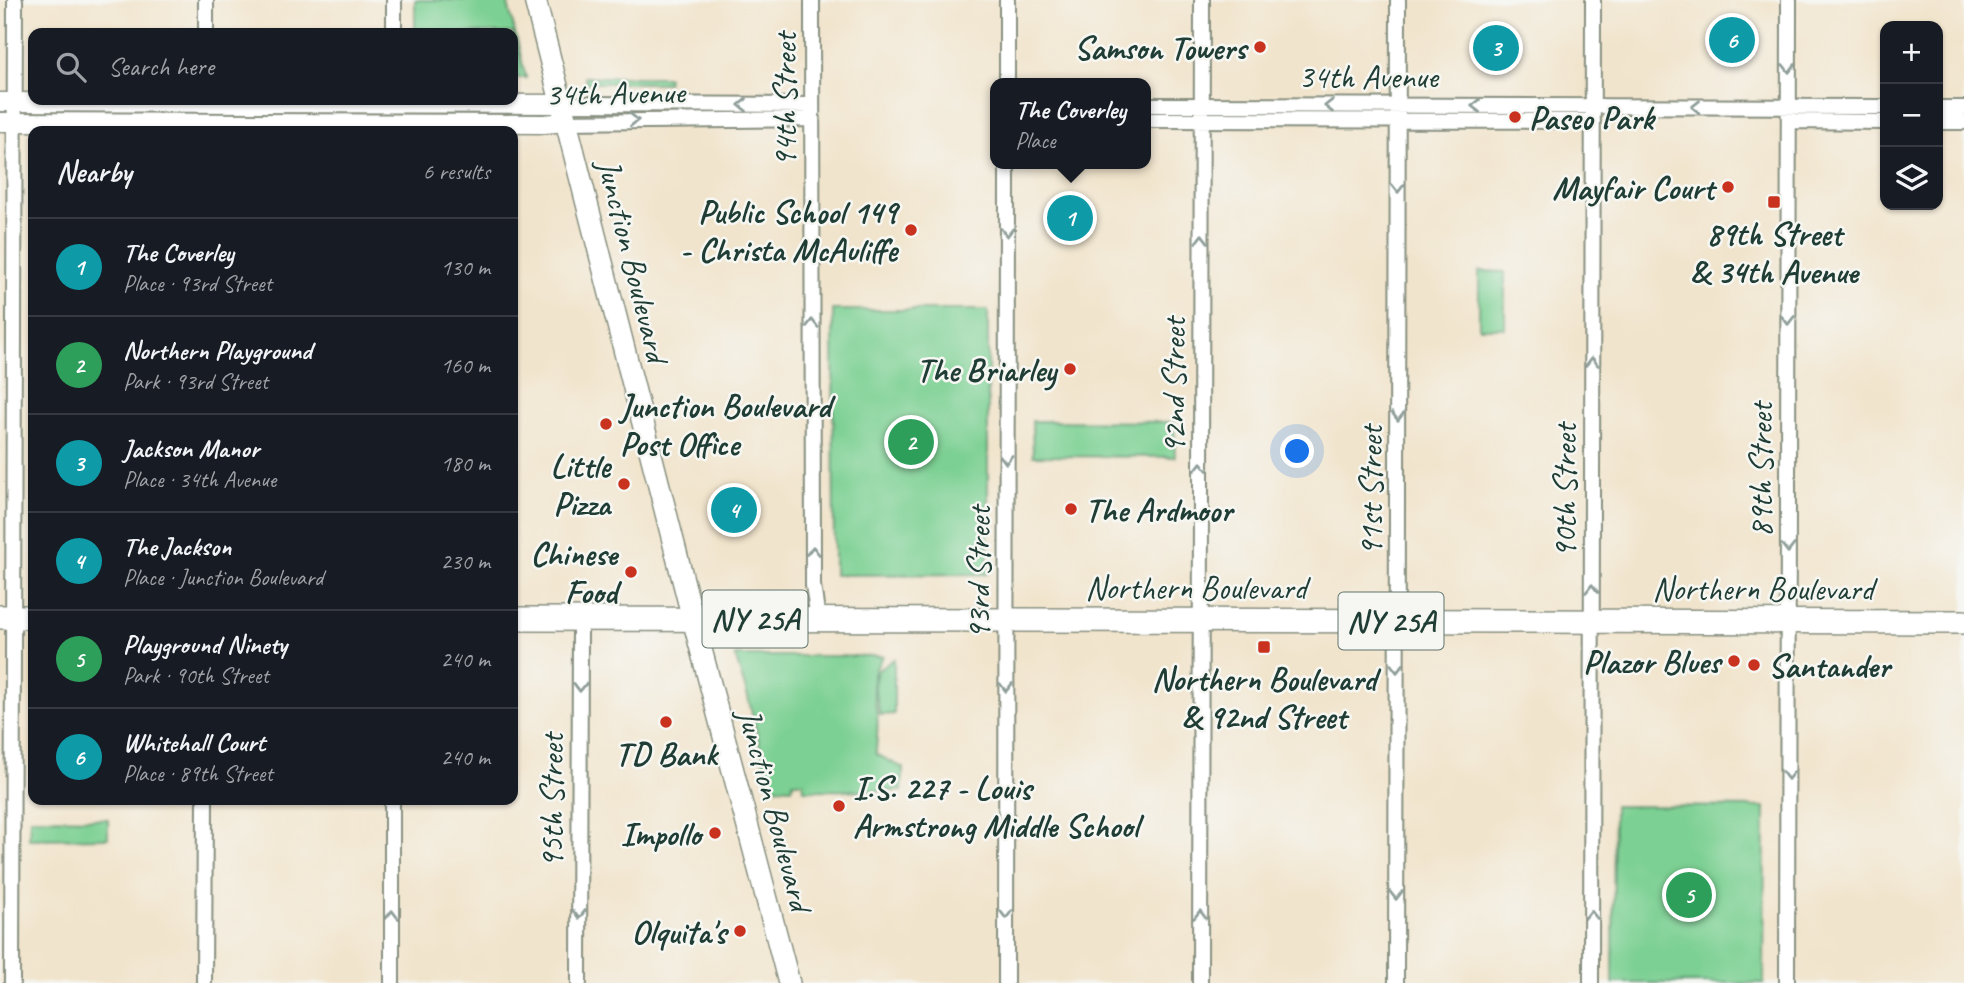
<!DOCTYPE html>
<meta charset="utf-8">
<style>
:root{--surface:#171b24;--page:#20242c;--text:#f1f3f6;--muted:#9ea1a6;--line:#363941;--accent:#ea580c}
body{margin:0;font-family:Caveat,sans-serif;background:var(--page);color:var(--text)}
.controls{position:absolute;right:21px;top:21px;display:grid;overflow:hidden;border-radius:14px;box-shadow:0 2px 5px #0004}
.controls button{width:63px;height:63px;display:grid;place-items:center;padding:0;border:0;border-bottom:2px solid var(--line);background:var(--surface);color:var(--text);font:35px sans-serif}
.you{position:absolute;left:1298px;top:452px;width:24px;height:24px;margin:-18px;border:5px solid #fff;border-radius:50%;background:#1a73e8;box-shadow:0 0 0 10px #1a73e833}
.badge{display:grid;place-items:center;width:46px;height:46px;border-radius:50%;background:var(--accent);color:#fff;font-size:23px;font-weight:700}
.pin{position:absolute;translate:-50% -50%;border:4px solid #fff;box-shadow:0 2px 7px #0006}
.popup{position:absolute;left:990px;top:78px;width:161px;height:91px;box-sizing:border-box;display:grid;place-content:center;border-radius:14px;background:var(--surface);filter:drop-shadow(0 2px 5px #0005);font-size:23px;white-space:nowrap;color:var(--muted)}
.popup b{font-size:26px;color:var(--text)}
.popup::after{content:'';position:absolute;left:50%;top:100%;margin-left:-14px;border:14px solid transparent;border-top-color:var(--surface)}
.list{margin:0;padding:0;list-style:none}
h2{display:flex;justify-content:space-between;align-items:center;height:91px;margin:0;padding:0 28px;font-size:30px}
h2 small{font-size:23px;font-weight:400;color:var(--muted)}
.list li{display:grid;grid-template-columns:46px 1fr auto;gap:21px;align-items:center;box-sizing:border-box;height:98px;padding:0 28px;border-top:2px solid var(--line)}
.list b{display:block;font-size:26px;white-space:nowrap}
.list p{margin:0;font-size:23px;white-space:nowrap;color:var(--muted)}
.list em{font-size:23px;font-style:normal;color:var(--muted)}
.icon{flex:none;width:38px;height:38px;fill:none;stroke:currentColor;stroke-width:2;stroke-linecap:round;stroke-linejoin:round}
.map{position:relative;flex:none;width:1964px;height:983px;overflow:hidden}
.search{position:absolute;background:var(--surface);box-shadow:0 2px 5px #0004;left:28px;top:28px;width:490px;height:77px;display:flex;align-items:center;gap:18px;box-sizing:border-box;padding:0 24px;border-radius:14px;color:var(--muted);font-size:26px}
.panel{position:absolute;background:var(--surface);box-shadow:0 2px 5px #0004;left:28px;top:126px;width:490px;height:679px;border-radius:14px}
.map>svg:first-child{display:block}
.green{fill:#7cd093;stroke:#4e8664;stroke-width:2}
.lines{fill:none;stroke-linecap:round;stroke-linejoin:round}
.minor-casing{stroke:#889080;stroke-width:18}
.tertiary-casing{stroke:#889080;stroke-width:21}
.secondary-casing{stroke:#889080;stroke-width:24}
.primary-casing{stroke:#889080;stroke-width:26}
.minor{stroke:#fff;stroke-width:14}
.tertiary{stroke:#fff;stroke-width:18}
.secondary{stroke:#fff;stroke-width:21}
.primary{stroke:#fff;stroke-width:23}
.oneway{stroke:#8f9e9a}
.poi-dot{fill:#c8321e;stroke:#f6f6f2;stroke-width:2.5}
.labels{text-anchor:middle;stroke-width:5;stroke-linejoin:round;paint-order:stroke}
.shield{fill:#f6f6f2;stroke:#60746d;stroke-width:2}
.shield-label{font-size:32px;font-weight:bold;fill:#1f3d34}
.poi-label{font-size:33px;font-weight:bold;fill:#1f3d34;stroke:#f6f6f2;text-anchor:end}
.street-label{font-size:33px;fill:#1f3d34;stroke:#f6f6f2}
</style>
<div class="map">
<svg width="1964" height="983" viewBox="0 0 1964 983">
<rect width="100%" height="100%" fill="#f6f6f2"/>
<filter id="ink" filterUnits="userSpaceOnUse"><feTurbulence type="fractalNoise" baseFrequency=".0143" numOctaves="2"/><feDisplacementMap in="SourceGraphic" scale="14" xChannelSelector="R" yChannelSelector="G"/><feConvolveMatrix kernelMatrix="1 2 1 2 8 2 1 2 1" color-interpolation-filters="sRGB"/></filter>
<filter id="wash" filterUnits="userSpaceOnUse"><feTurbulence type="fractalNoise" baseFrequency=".00686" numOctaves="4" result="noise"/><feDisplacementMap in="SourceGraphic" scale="28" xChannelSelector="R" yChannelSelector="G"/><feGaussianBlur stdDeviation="1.57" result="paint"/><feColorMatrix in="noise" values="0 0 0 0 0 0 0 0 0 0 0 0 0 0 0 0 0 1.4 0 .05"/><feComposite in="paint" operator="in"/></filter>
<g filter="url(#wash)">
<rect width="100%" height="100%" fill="#f1e4cc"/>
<!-- green -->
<path class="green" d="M415 0H507L526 78H513V33H415Z
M585 77H668L667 83H586Z
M1479 271 1505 272V328H1479Z
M833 310H988V574L834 575Z
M1032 421 1174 422 1175 457 1033 456Z
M735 656H883C867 680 874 688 877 715 879 727 876 742 876 754L903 768 902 791 804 790 803 782H793L792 788 770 787 748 697Z
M894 659V714L880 715 874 684 877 671Z
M1614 806 1765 807 1764 983H1613Z
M30 818 108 819V838L29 839Z"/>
</g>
<g filter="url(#ink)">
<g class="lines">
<defs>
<path id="minor" d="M812 0 813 585 818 619
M206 33V0
M394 33V0
M1007 83V0
M561 104 811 105
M1145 105 1885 107
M1938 108H1964
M1145 120 1593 121
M1789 121 1885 122
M566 122 812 119
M1938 122H1964
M12 983 15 0
M204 983 205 800
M392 983V800
M579 983 580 619
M1006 983 1007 164
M1200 983 1202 0
M1396 983 1398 0
M1591 983 1593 0
M1787 983 1789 0"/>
<path id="tertiary" d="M0 102 561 104
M0 122 544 124 566 122"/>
<path id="secondary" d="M535 0 693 619 789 983"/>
<path id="primary" d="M0 617H33
M513 619 1964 622"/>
</defs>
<!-- minor casing -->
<use href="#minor" class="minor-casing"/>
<!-- tertiary casing -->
<use href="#tertiary" class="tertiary-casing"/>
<!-- secondary casing -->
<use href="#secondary" class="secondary-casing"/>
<!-- primary casing -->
<use href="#primary" class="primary-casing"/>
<!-- minor -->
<use href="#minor" class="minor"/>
<!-- tertiary -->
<use href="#tertiary" class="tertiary"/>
<!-- secondary -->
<use href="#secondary" class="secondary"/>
<!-- primary -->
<use href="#primary" class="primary"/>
</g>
<!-- one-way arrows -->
<defs><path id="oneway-chevron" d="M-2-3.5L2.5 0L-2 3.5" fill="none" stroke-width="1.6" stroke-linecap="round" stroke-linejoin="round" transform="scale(1.75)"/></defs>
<g class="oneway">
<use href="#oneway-chevron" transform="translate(1789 68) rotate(90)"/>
<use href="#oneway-chevron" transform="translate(743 105) rotate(-180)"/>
<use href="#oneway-chevron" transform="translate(1329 106) rotate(-180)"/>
<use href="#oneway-chevron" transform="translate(1476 106) rotate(-180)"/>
<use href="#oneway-chevron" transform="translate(1696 107) rotate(-180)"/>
<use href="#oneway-chevron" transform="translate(634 120)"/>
<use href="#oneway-chevron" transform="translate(1398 188) rotate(90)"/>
<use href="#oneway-chevron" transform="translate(1007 232) rotate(90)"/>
<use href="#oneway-chevron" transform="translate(1202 239) rotate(-90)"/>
<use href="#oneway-chevron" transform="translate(1788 320) rotate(90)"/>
<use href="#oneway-chevron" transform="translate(812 324) rotate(-90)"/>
<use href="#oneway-chevron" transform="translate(1592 362) rotate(-90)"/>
<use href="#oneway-chevron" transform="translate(1398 416) rotate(90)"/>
<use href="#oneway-chevron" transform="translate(1006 459) rotate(90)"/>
<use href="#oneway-chevron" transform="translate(1201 467) rotate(-90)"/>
<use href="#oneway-chevron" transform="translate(1788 548) rotate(90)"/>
<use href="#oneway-chevron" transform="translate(813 551) rotate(-90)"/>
<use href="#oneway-chevron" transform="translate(1592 589) rotate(-90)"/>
<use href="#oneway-chevron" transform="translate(1397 668) rotate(90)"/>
<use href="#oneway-chevron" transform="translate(580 687) rotate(91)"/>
<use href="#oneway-chevron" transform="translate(1006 687) rotate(90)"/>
<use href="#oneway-chevron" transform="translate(1788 775) rotate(90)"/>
<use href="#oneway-chevron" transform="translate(1396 895) rotate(90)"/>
<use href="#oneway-chevron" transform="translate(579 914) rotate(90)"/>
<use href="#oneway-chevron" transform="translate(1006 914) rotate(90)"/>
<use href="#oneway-chevron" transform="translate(392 915) rotate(-90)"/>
<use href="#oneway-chevron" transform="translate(1200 915) rotate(-90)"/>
<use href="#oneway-chevron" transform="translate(1591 915) rotate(-90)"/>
</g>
</g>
<!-- markers -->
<g class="poi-dot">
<circle cx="1260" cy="47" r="7"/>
<circle cx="1515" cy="117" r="7"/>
<circle cx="1728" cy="187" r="7"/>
<rect x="1767" y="195" width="14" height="14" rx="3.5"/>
<circle cx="911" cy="230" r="7"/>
<circle cx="1070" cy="369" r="7"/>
<circle cx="606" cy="424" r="7"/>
<circle cx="624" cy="484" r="7"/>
<circle cx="1071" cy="509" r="7"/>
<circle cx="631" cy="572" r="7"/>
<rect x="1257" y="640" width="14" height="14" rx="3.5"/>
<circle cx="1734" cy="661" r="7"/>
<circle cx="1754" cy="665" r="7"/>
<circle cx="666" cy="722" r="7"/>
<circle cx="839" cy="806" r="7"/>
<circle cx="715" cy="833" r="7"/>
<circle cx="740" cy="931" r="7"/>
</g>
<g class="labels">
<!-- shield labels -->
<g class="shield">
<rect x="702.5" y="590.5" width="105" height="57" rx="5"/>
<rect x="1338.5" y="592.5" width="105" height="57" rx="5"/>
</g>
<g class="shield-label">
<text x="755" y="630">NY 25A</text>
<text x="1391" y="632">NY 25A</text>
</g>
<!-- poi labels -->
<g class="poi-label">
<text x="1246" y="59">Samson Towers</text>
<text x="1529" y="129" text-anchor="start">Paseo Park</text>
<text x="1714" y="199">Mayfair Court</text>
<text x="897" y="223">Public School 149<tspan x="897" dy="38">- Christa McAuliffe</tspan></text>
<text x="1774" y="245" text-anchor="middle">89th Street<tspan x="1774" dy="38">&amp; 34th Avenue</tspan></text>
<text x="1056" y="381">The Briarley</text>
<text x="620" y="417" text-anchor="start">Junction Boulevard<tspan x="620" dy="38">Post Office</tspan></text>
<text x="610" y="477">Little<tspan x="610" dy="38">Pizza</tspan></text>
<text x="1085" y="521" text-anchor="start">The Ardmoor</text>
<text x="617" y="565">Chinese<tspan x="617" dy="38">Food</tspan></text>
<text x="1720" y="673">Plazor Blues</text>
<text x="1768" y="677" text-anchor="start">Santander</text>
<text x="1264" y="690" text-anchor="middle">Northern Boulevard<tspan x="1264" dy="38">&amp; 92nd Street</tspan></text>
<text x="666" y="765" text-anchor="middle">TD Bank</text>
<text x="853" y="799" text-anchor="start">I.S. 227 - Louis<tspan x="853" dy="38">Armstrong Middle School</tspan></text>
<text x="701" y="845">Impollo</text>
<text x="726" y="943">Olquita's</text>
</g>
<!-- street labels -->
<g class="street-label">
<text x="1368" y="88">34th Avenue</text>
<text transform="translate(615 92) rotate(-1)" y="12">34th Avenue</text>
<text transform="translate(784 100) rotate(-90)" y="12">94th Street</text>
<text transform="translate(634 260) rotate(76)" y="12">Junction Boulevard</text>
<text transform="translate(1173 386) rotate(-90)" y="12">92nd Street</text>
<text transform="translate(1760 470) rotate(-90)" y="12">89th Street</text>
<text transform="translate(1370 491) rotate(-90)" y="12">91st Street</text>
<text transform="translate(1564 491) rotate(-90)" y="12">90th Street</text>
<text transform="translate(978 573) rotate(-90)" y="12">93rd Street</text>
<text x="1196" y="599">Northern Boulevard</text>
<text x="1763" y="600">Northern Boulevard</text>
<text transform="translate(551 801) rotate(-90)" y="12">95th Street</text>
<text transform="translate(776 809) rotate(75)" y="12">Junction Boulevard</text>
</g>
</g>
</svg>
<div class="controls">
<button>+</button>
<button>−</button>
<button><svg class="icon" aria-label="layers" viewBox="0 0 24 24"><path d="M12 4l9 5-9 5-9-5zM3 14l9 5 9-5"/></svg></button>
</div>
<div class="you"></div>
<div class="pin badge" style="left:1070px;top:218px;background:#0f9aa8">1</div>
<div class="popup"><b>The Coverley</b>Place</div>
<div class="pin badge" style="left:911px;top:442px;background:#2e9e5b">2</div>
<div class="pin badge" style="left:1496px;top:48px;background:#0f9aa8">3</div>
<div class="pin badge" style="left:734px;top:510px;background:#0f9aa8">4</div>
<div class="pin badge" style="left:1689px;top:895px;background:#2e9e5b">5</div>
<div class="pin badge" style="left:1732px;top:40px;background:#0f9aa8">6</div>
<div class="search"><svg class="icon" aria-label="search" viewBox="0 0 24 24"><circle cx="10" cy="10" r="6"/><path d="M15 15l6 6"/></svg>Search here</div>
<section class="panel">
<h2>Nearby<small>6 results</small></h2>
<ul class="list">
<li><span class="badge" style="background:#0f9aa8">1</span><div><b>The Coverley</b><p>Place · 93rd Street</p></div><em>130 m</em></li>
<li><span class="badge" style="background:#2e9e5b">2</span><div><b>Northern Playground</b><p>Park · 93rd Street</p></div><em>160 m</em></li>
<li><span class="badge" style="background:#0f9aa8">3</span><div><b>Jackson Manor</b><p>Place · 34th Avenue</p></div><em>180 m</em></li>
<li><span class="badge" style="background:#0f9aa8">4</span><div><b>The Jackson</b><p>Place · Junction Boulevard</p></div><em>230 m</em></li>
<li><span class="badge" style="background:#2e9e5b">5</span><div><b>Playground Ninety</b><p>Park · 90th Street</p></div><em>240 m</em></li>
<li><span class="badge" style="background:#0f9aa8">6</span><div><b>Whitehall Court</b><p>Place · 89th Street</p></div><em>240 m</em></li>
</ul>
</section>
</div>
